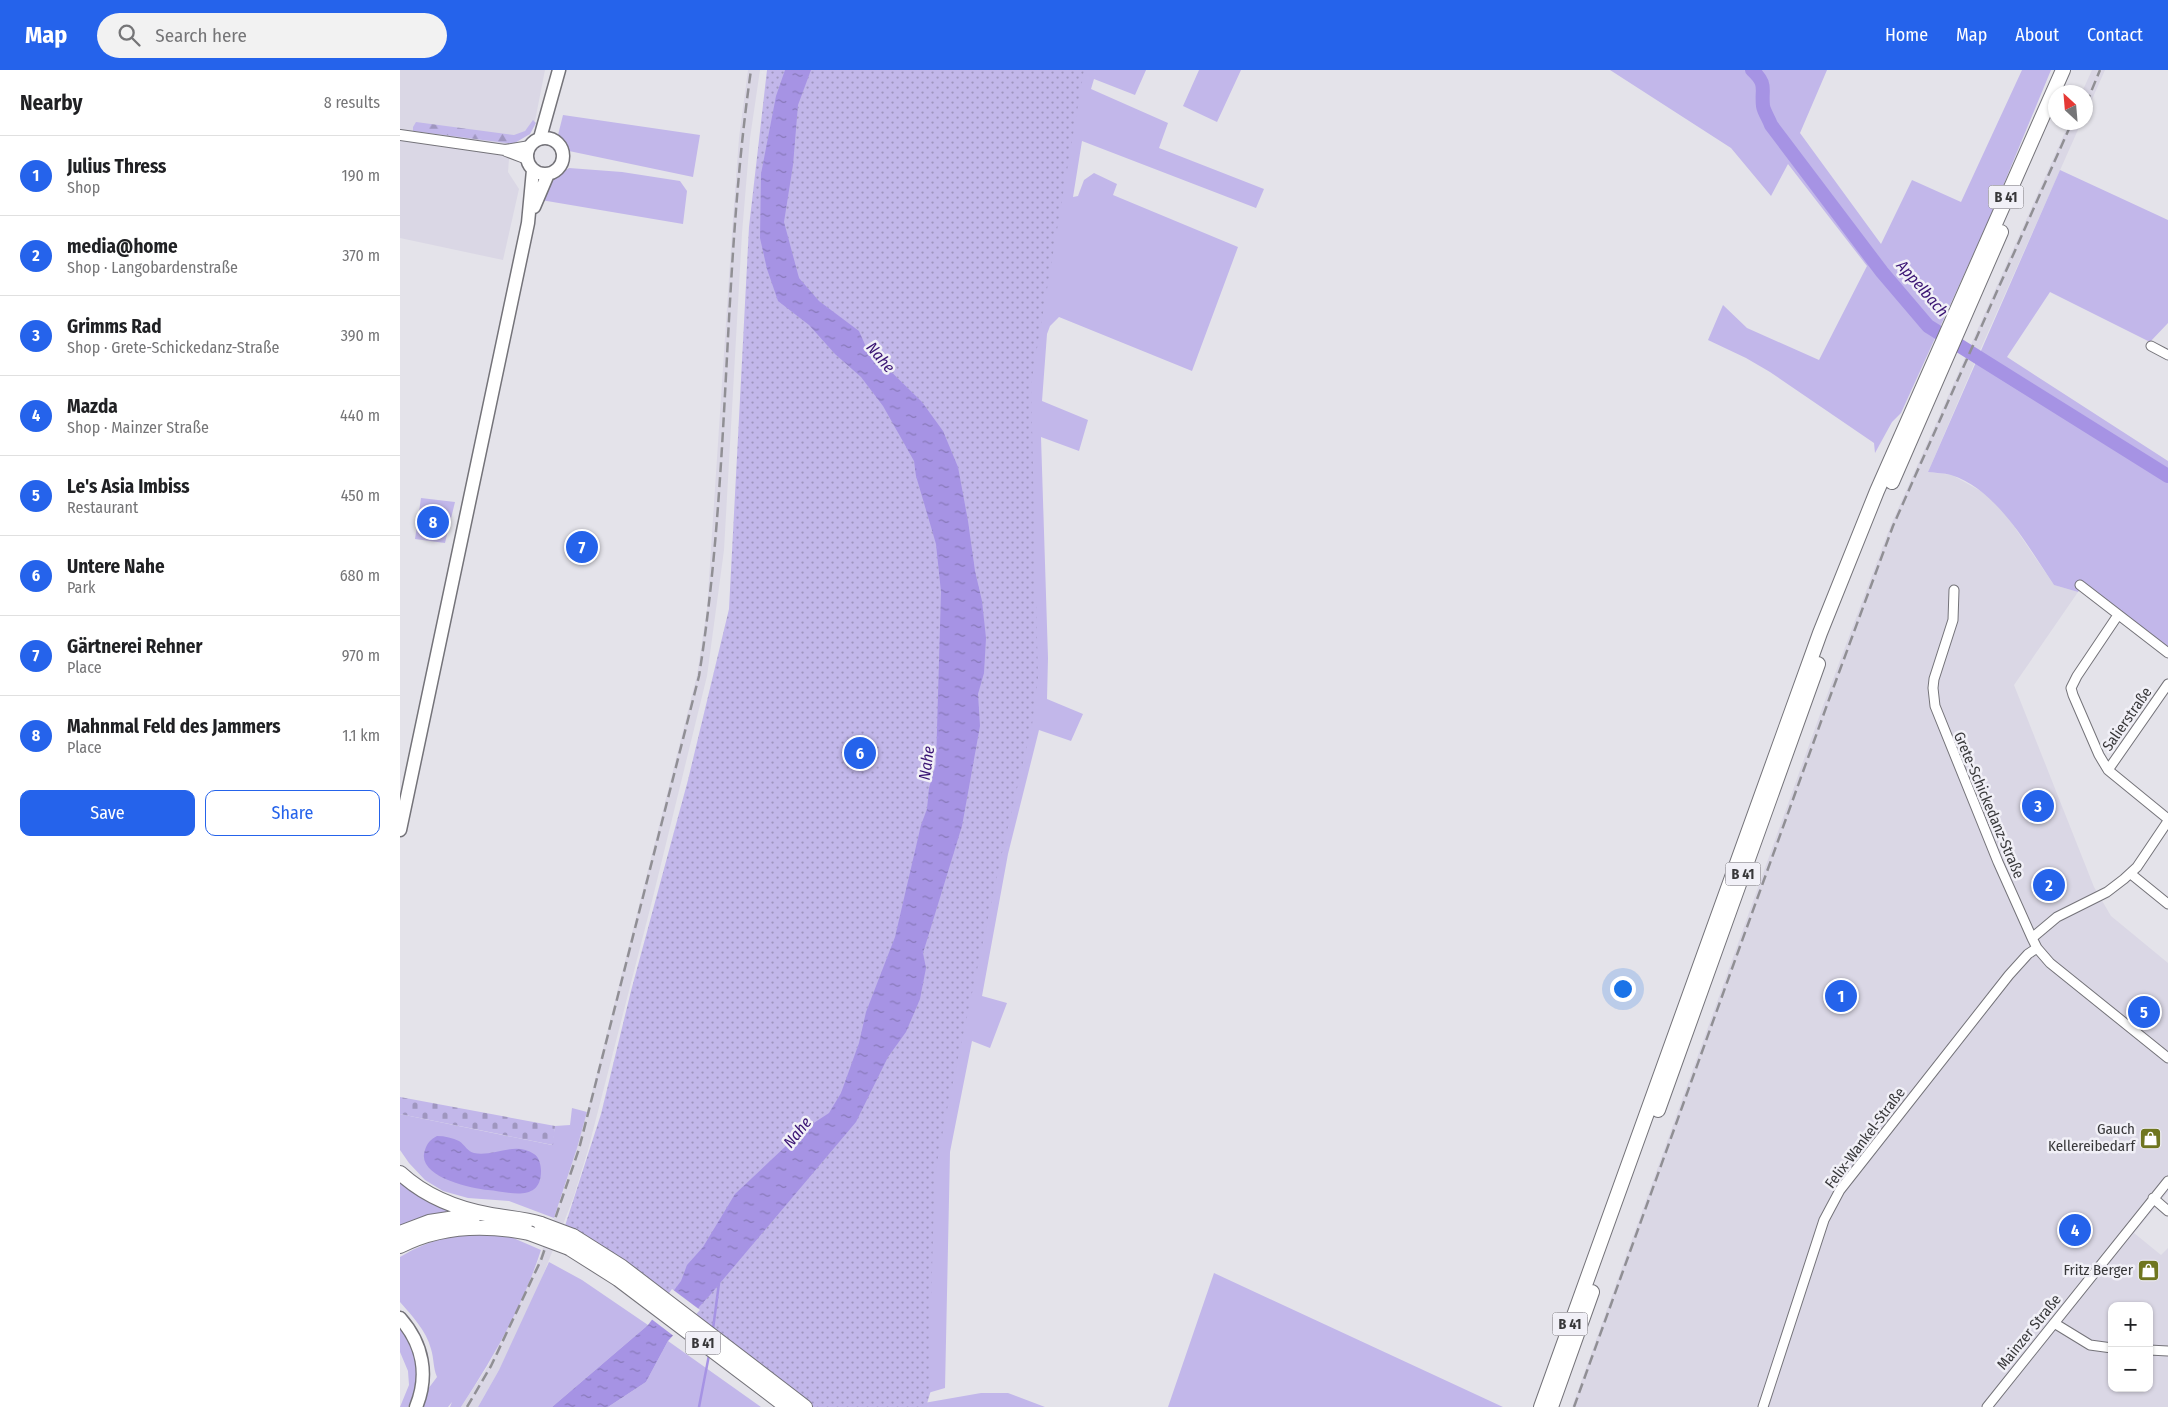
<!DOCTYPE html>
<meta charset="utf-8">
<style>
:root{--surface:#fff;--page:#f2f2f2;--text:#202124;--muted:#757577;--line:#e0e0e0;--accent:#2563eb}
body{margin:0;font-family:"Fira Sans Condensed",sans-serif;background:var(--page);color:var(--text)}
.controls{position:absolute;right:15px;bottom:15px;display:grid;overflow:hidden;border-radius:10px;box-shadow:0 1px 4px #0004}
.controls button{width:45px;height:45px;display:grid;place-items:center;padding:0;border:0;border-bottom:1px solid var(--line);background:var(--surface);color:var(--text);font:25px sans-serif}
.compass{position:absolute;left:1648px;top:15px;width:45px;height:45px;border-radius:50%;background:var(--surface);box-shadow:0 1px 4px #0004;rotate:334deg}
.you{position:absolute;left:1222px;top:918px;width:18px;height:18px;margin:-12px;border:4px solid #fff;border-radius:50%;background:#1a73e8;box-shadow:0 0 0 8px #1a73e833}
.badge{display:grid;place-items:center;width:32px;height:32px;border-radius:50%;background:var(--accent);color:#fff;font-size:16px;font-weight:700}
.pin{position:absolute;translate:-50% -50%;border:2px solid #fff;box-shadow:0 1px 5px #0006}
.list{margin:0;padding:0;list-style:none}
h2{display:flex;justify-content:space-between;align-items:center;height:65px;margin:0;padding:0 20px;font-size:21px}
h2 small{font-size:16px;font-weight:400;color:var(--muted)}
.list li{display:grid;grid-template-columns:32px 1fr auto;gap:15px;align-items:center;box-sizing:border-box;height:80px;padding:0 20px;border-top:1px solid var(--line)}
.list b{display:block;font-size:19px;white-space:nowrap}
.list p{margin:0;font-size:16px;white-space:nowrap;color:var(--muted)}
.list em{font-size:16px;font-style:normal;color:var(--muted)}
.actions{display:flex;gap:10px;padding:15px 20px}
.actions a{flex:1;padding:11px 0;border:1px solid var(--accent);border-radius:10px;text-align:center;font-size:18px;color:var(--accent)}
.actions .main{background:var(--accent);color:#fff}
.icon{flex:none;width:28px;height:28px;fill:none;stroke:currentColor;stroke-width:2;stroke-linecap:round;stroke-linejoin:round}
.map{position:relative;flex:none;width:1768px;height:1337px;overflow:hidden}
header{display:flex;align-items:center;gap:30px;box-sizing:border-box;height:70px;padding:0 25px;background:var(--accent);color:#fff}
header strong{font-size:24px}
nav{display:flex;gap:28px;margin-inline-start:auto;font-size:18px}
.search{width:350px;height:45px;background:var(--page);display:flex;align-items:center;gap:12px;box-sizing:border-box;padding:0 18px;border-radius:28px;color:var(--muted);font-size:19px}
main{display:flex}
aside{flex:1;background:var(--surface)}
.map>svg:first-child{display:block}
.built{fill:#dad7e5;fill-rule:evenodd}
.grass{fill:#c2b7ea}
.forest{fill:url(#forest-firs)}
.cemetery{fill:url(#cemetery-stones)}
.park{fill:url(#park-dots)}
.water{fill:url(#water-ripples)}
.pier{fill:#e4e3ea}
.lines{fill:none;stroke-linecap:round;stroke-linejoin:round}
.stream{stroke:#a693e4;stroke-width:2.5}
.river{stroke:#a693e4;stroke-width:14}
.minor-casing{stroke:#747379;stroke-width:11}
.tertiary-casing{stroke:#747379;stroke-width:12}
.primary-casing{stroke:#747379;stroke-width:15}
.trunk-casing{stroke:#747379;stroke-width:16}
.minor{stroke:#fff;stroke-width:9}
.tertiary{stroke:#fff;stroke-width:10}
.primary{stroke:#fff;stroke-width:12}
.trunk{stroke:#fff;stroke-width:14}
.rail{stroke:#908f94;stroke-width:2.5;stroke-dasharray:10 5;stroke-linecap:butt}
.trunk-bridge-casing{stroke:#747379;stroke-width:16;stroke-linecap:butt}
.trunk-bridge{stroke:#fff;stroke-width:14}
.labels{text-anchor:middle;stroke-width:5;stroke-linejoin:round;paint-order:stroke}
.shield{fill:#f1f0f7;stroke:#706f73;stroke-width:1}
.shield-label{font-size:14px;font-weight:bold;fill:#38383a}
.street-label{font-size:15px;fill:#38383a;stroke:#f1f0f7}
.poi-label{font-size:15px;fill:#38383a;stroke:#f1f0f7;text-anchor:end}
.water-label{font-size:16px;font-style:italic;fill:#3a1473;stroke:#f1f0f7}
</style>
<header>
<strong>Map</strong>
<div class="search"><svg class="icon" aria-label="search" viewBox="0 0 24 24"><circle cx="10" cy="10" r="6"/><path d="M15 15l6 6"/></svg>Search here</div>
<nav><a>Home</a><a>Map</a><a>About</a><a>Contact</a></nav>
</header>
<main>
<aside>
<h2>Nearby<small>8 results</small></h2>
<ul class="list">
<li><span class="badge">1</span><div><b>Julius Thress</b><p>Shop</p></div><em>190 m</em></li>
<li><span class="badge">2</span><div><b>media@home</b><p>Shop · Langobardenstraße</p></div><em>370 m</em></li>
<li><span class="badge">3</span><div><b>Grimms Rad</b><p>Shop · Grete-Schickedanz-Straße</p></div><em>390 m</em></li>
<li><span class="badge">4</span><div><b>Mazda</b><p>Shop · Mainzer Straße</p></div><em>440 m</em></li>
<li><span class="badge">5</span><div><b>Le's Asia Imbiss</b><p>Restaurant</p></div><em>450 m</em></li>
<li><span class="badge">6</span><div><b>Untere Nahe</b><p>Park</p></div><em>680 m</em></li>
<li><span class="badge">7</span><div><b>Gärtnerei Rehner</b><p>Place</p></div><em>970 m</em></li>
<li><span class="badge">8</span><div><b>Mahnmal Feld des Jammers</b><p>Place</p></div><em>1.1 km</em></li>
</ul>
<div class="actions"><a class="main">Save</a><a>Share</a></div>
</aside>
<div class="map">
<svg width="1768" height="1337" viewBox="0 0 1768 1337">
<defs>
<pattern id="forest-firs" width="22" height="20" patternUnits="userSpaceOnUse" patternTransform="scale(1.25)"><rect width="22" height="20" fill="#c2b7ea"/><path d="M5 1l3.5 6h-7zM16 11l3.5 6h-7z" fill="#9f96bf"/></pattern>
<pattern id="cemetery-stones" width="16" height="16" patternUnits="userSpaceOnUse" patternTransform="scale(1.25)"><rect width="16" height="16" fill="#c2b7ea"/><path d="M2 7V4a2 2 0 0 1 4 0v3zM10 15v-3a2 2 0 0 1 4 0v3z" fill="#9f96bf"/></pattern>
<pattern id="park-dots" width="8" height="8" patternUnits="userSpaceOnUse" patternTransform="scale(1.25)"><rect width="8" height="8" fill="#c2b7ea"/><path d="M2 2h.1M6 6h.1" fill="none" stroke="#9f96bf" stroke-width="1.8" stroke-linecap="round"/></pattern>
<pattern id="water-ripples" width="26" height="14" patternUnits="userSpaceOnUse" patternTransform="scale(1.25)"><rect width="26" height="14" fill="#a693e4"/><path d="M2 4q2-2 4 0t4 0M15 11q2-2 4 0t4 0" fill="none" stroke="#8879ba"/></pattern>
</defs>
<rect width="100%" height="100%" fill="#e4e3ea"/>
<!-- built -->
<path class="built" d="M0 0H145L135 51 110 76 108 102 119 119 103 190 0 168Z
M348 0H360L350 68 342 163 324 480 307 606 251 835 188 1080 173 1129 132 1233 99 1300 78 1337H61L88 1296 121 1230 139 1189 162 1126 187 1042 297 605 307 539 332 162 339 68Z
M1692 0H1705L1686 43V22H1682Z
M1669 53H1681L1581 278 1528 402 1552 405 1586 424 1607 446 1654 515 1678 522 1614 615 1694 817 1711 846 1768 893V1122L1734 1163 1761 1185 1768 1178V1337H1172L1423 636 1490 457ZM1712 1236H1749V1318H1712Z"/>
<!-- grass -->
<path class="grass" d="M411 0H746L735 25 694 9 691 19 768 53 759 78 864 119 856 138 682 71 673 127 678 126 684 110 694 103 717 114 713 125 838 177 792 301 659 247 650 256 647 264 642 331 688 350 679 381 641 367 648 588 647 629 683 644 671 671 639 660 608 784 582 926 607 933 590 978 572 971 550 1082 545 1318 521 1325Z
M799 0H841L817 52 783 36Z
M1210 0H1427L1400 63 1481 174 1512 110 1561 132 1622 0H1651L1591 145 1501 343 1492 352 1475 383 1474 373 1370 302 1346 288 1308 270 1323 235 1347 258 1419 290 1467 196 1388 94 1371 126 1331 78Z
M163 45 300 65 293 107 169 81 158 65Z
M169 98 222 102 280 111 287 121 283 154 141 130 149 112Z
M1660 100 1768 150V253L1750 272 1650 222 1607 287 1768 391V577L1684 514 1678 522 1654 515C1628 477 1598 420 1551 405 1544 403 1535 403 1528 402Z
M21 428 55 432 45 473 15 469Z
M172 1038 187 1042 177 1078 154 1148 109 1131 68 1128 43 1121 25 1110 9 1093 0 1080V1044L152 1075 155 1056 170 1055Z
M0 1109 53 1140 23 1147 0 1157Z
M78 1164 111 1167 141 1180C123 1236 93 1288 61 1337H50L52 1332 48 1337H23L28 1319 37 1307C33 1298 34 1288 31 1279 26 1260 12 1246 0 1232V1187C27 1171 47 1166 78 1164Z
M149 1192 182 1210 248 1255 152 1337H78L99 1300Z
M814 1203 1103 1337H768Z
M0 1257C17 1282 23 1310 8 1337H0L9 1315 8 1301 0 1282Z
M268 1271 361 1337H208L246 1312Z
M581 1323H608L645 1337H501Z"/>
<!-- forest -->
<path class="forest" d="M133 50 136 53 130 64 113 74 13 61V57L16 52 114 65 125 61Z"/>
<!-- cemetery -->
<path class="cemetery" d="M0 1027 155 1056 153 1075 0 1044Z"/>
<!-- park -->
<path class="park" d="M367 0H684L631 314 638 609 632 655 604 774 547 1040 535 1103 531 1231V1320L526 1337H412L371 1304 164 1159 201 1044 231 921 288 710 329 539 349 157Z"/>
<!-- water -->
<path class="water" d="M385 0H411L398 35 393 95 384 152 399 208 419 231 459 261 466 277 522 332 543 361 558 397 568 451 575 501 582 531 586 568 584 603 578 624 580 656 562 756 523 883 526 898 520 929 506 962 488 987 456 1052 310 1225 268 1271 246 1312 208 1337H152L248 1255 281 1211 287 1195 303 1177 335 1124 403 1060 429 1043 441 1023 459 973 466 942 495 867 521 755 527 739 529 718 536 694 541 522 536 474 516 406 514 391 483 336 461 307 435 284 409 255 378 231 367 199 360 168 361 104 376 26Z
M37 1066C45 1066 53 1068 59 1071 65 1075 68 1082 74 1083 94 1087 115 1071 134 1084 139 1087 141 1095 141 1101 141 1133 109 1122 88 1120 71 1119 15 1106 25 1080 27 1073 31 1069 37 1066Z"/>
<!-- pier -->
<path class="pier" d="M272 1219 300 1240 275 1267 250 1248Z"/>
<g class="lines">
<!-- stream -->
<path class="stream" d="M313 1259 319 1213
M299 1337 309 1285"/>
<!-- river -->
<path class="river" d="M1352 0C1368 15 1361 18 1363 36 1364 42 1369 49 1371 55L1482 202 1528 256 1768 406"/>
<defs>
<path id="minor" d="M1751 276 1768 285
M1680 515 1768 583
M1554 520 1553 550 1534 609 1533 618 1535 636 1598 792 1632 868 1637 878 1650 893 1768 988
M1718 545 1677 606 1671 618 1673 625 1699 685 1708 700 1768 749
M1708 700 1768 614
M1731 804 1768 834
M1632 868 1657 847 1707 822 1724 809 1737 797 1768 751
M1753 1128 1768 1141
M1654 1253 1690 1275 1712 1278
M1749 1280 1768 1281
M1363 1337 1424 1150 1440 1120 1609 905 1628 884 1637 878
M1587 1337 1768 1111"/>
<path id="tertiary" d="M0 65 105 80 130 76
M106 81 127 89"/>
<path id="primary" d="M127 86a18 18 0 1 1 36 0a18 18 0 1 1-36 0Z
M140 68 159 0
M134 137 148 104
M0 760 128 153 133 100
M0 1248C23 1274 29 1305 16 1337"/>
<path id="trunk" d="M1492 412 1601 162
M1258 1040 1418 594
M0 1103C26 1127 57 1139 91 1145 108 1148 125 1149 141 1154
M0 1163 29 1152 75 1145
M173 1166 222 1197 405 1337
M0 1176C41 1155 85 1154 129 1163
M169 1178 218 1209 387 1337
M1141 1337 1420 563 1477 421 1663 0
M1151 1337 1192 1222"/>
</defs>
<!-- minor casing -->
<use href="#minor" class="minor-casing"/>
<!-- tertiary casing -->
<use href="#tertiary" class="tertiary-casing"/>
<!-- primary casing -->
<use href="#primary" class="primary-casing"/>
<!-- trunk casing -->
<use href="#trunk" class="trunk-casing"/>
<!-- minor -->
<use href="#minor" class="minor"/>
<!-- tertiary -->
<use href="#tertiary" class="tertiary"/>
<!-- primary -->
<use href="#primary" class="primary"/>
<!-- trunk -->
<use href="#trunk" class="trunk"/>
<!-- rail -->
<path class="rail" d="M1686 34 1700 0
M67 1337 91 1296 141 1190 179 1079 299 606C331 405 322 201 351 0
M1174 1337 1427 635 1493 456 1672 52"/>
<defs>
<path id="trunk-bridge" d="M141 1154 173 1166
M129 1163 169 1178"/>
</defs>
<!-- trunk-bridge casing -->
<use href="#trunk-bridge" class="trunk-bridge-casing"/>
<!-- trunk-bridge -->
<use href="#trunk-bridge" class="trunk-bridge"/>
</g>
<!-- icons -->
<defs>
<symbol id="shop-square" viewBox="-11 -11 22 22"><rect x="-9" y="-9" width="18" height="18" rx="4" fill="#6f761f" stroke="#f1f0f7"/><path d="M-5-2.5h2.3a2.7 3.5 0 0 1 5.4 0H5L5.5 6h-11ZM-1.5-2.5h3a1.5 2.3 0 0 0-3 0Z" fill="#fff"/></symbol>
</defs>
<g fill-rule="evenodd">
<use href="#shop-square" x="1738" y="1056" width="25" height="25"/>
<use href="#shop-square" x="1736" y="1188" width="25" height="25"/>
</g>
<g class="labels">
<!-- shield labels -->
<g class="shield">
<rect x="1588.5" y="115.5" width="35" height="23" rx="4"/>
<rect x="1325.5" y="792.5" width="35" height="23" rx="4"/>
<rect x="1152.5" y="1242.5" width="35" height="23" rx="4"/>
<rect x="285.5" y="1261.5" width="35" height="23" rx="4"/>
</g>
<g class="shield-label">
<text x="1606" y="132">B 41</text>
<text x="1343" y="809">B 41</text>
<text x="1170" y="1259">B 41</text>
<text x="303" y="1278">B 41</text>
</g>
<!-- street labels -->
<g class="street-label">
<text transform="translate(1727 649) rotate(-55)" y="5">Salierstraße</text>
<text transform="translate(1589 735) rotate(67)" y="5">Grete-Schickedanz-Straße</text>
<text transform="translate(1465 1068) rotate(-53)" y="5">Felix-Wankel-Straße</text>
<text transform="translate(1629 1262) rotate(-51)" y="5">Mainzer Straße</text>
</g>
<!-- poi labels -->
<g class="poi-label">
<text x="1735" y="1064">Gauch<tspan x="1735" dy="17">Kellereibedarf</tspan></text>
<text x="1733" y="1205">Fritz Berger</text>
</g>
<!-- water labels -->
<g class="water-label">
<text transform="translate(1523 218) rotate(49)" y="6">Appelbach</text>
<text transform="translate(481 287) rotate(50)" y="6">Nahe</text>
<text transform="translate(526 693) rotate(-82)" y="6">Nahe</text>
<text transform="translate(397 1062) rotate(-51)" y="6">Nahe</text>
</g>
</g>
</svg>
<div class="controls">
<button>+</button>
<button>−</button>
</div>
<svg class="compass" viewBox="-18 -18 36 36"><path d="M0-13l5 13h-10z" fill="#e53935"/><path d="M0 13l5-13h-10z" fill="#757577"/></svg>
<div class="you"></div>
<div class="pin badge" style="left:1441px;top:926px">1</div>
<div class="pin badge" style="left:1649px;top:815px">2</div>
<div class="pin badge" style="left:1638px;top:736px">3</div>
<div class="pin badge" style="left:1675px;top:1160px">4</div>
<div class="pin badge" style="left:1744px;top:942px">5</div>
<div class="pin badge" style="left:460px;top:683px">6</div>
<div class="pin badge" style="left:182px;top:477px">7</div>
<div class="pin badge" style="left:33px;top:452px">8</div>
</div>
</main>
